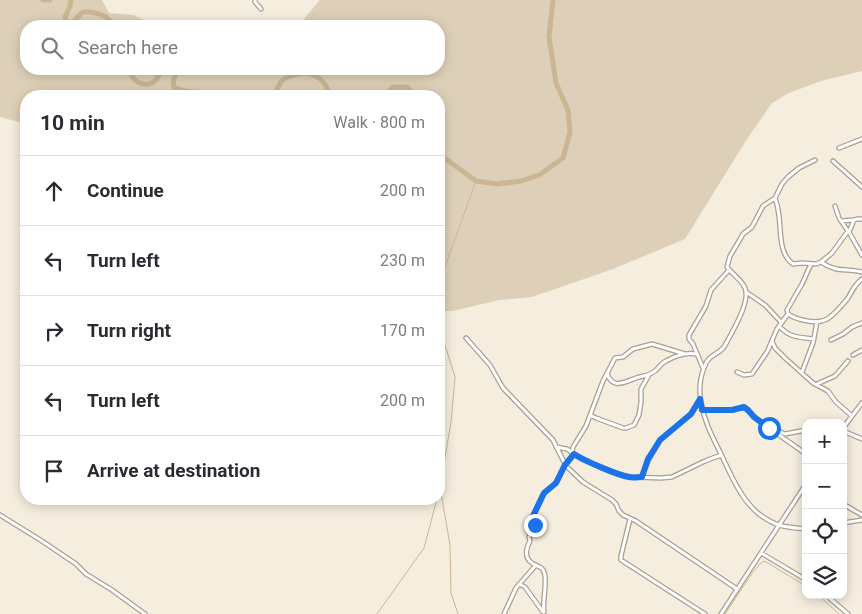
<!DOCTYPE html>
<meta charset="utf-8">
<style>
:root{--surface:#fff;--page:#f2f2f3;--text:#2b2b33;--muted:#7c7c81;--line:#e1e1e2}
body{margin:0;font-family:Roboto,sans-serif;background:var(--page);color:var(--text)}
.controls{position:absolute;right:15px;bottom:15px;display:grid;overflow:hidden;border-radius:10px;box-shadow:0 2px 12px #0003}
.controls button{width:45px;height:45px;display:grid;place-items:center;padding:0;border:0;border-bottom:1px solid var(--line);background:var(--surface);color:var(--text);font:25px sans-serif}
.stop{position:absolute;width:15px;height:15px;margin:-11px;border:4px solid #1a73e8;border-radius:50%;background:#fff}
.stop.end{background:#1a73e8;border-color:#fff;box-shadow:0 1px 5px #0008}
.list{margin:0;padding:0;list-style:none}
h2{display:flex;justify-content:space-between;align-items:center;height:65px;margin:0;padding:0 20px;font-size:21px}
h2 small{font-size:16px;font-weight:400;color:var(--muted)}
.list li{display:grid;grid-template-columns:32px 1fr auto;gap:15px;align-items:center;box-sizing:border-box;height:70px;padding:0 20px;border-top:1px solid var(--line)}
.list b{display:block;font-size:19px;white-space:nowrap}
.list em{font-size:16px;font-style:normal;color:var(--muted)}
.icon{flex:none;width:28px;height:28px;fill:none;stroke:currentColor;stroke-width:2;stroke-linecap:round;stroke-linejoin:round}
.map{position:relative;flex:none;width:862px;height:614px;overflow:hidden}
.search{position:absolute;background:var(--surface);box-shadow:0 2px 12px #0003;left:20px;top:20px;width:425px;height:55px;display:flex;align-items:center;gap:12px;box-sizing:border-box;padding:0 18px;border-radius:20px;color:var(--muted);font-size:19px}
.panel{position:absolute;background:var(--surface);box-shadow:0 2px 12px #0003;left:20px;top:90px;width:425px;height:415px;border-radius:20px}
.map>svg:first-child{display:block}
.green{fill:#ded0b8}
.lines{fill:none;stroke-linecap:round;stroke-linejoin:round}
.stream{stroke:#cbb691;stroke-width:1}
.river{stroke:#cbb691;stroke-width:5}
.minor-casing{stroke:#a79f91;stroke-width:5.5}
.minor{stroke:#fff;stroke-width:3}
.route{stroke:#1a73e8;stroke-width:6}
</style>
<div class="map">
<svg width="862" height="614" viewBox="0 0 862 614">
<rect width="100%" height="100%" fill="#f5edde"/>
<!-- green -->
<path class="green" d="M0 0H102L109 13 133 15 157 26H26V69H439V26H302L304 19 320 0H862V71L821 81 789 93 772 103 747 139 685 239 613 269 532 297 499 300 453 311H439V96H26V124L0 117Z"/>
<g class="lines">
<!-- stream -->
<path class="stream" d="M439 283 476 181
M439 326 455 377 451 422 440 487 450 545 451 593 458 614
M818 595 839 614
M377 614 424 548 437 499
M725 614 753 572 763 561 766 562 806 586"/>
<!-- river -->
<path class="river" d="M43 0H50
M71 0 70 6 65 17 67 25C83 21 73 6 99 14 105 16 109 18 112 24L111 26
M132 69C129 80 142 87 152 83 157 80 160 74 162 69
M180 69C175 75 172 80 174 87 189 96 197 88 211 96
M274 96C276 92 278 86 281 82 283 79 288 77 291 76 308 69 322 75 329 92L327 96
M386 96 393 87H407L414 96
M439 154 476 181 497 184 521 181 539 175 563 158 570 132 568 110 556 83 549 37 553 0"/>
<defs>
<path id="minor" d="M255 0V2L261 9
M839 148 862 139
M833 161 862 187
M775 198C776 202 778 206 778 210 782 227 777 253 793 264L802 263 816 264 821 262 832 253 848 231
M835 206 839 218 850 234 862 255
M841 221 853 220
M849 232 854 220 857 219H862
M821 262C837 273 845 268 862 272
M811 264 802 284 787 310 788 314C797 320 815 324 825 320 832 317 844 303 848 298 853 290 854 285 862 279
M746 292 765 305 781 322
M779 326C790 338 798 337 814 339
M466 338 490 365 503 388 553 440 565 464
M831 340 843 334 852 327 862 323
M772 341 775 348 785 358 813 383 828 391 836 402 852 416
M853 355 862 350
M703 368 693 344 689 339V335L706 306 711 290 729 270
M737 372 744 375 752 374 767 352 777 329 788 314
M802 372 813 343 817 322
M607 373C612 390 625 382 636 378 642 376 649 376 655 371 659 368 661 363 666 361 675 356 686 352 696 354
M817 384 835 376 848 361
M702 410H732L744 407 758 420 806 454
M590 415 596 418 623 428H626L634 425 639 415 641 402V389L649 375
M843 428 862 403
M773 430H776L785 434 806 430
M843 431 862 439
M556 447 567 449 581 459 621 475 630 477 661 478 672 477 705 461 721 455
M572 452 573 447 586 426 603 381 615 358 623 357 633 349 652 344 685 354
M565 465 583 482 612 500 616 504 619 511 623 515 636 521 737 589
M641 477 649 459 660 440 691 414 700 399
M843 504 862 515
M0 515 42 541 76 564 86 574 112 590 145 614
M630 519 621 556V560L705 614
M843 523 862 520
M806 529C785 527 776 527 759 514 741 500 730 473 720 452 712 436 704 421 701 402 699 391 700 378 704 368 708 354 717 356 724 347 731 334 751 302 745 288 741 279 733 275 727 267L730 256 739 241 743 234 752 227 763 206 775 198 782 184 788 177 799 168 815 160
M761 553 798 575 806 580
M519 584 525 587 543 612
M826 595 848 614
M544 612C542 601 548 581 544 572 542 565 536 567 532 563 524 558 526 548 530 541L529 537 537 519 533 516 544 493 556 483 565 464 574 454
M504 614 516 588 536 565
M721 614 806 484"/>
</defs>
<!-- minor casing -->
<use href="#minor" class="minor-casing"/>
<!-- minor -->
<use href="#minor" class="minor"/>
</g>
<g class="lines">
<!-- route -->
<path class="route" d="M535 525 537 519 533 516 544 493 556 483 565 465 574 454C585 461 617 475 629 477 633 478 638 477 642 477L648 459 660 440 691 414 700 399 702 410H732L744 407 748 410 754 417 769 428"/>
</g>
</svg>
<div class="controls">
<button>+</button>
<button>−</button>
<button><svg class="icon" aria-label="locate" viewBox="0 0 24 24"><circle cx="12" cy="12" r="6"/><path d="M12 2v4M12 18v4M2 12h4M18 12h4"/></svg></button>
<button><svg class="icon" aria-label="layers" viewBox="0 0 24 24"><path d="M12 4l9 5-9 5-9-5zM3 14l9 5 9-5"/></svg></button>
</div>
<div class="stop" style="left:769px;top:428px"></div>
<div class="stop end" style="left:535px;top:525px"></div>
<div class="search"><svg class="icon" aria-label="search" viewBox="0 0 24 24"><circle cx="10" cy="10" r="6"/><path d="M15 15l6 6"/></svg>Search here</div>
<section class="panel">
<h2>10 min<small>Walk · 800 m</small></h2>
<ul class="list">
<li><svg class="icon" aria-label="ahead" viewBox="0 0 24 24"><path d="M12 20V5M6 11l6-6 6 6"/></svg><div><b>Continue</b></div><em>200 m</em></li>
<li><svg class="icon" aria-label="left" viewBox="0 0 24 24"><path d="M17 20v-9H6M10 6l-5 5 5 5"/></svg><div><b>Turn left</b></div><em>230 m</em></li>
<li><svg class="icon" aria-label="right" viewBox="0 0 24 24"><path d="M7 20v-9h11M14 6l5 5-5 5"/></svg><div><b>Turn right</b></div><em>170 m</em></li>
<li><svg class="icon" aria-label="left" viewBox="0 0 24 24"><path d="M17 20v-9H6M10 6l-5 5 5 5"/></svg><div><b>Turn left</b></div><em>200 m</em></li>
<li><svg class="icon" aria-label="arrive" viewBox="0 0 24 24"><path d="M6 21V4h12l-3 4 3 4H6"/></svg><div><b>Arrive at destination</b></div></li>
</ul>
</section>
</div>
